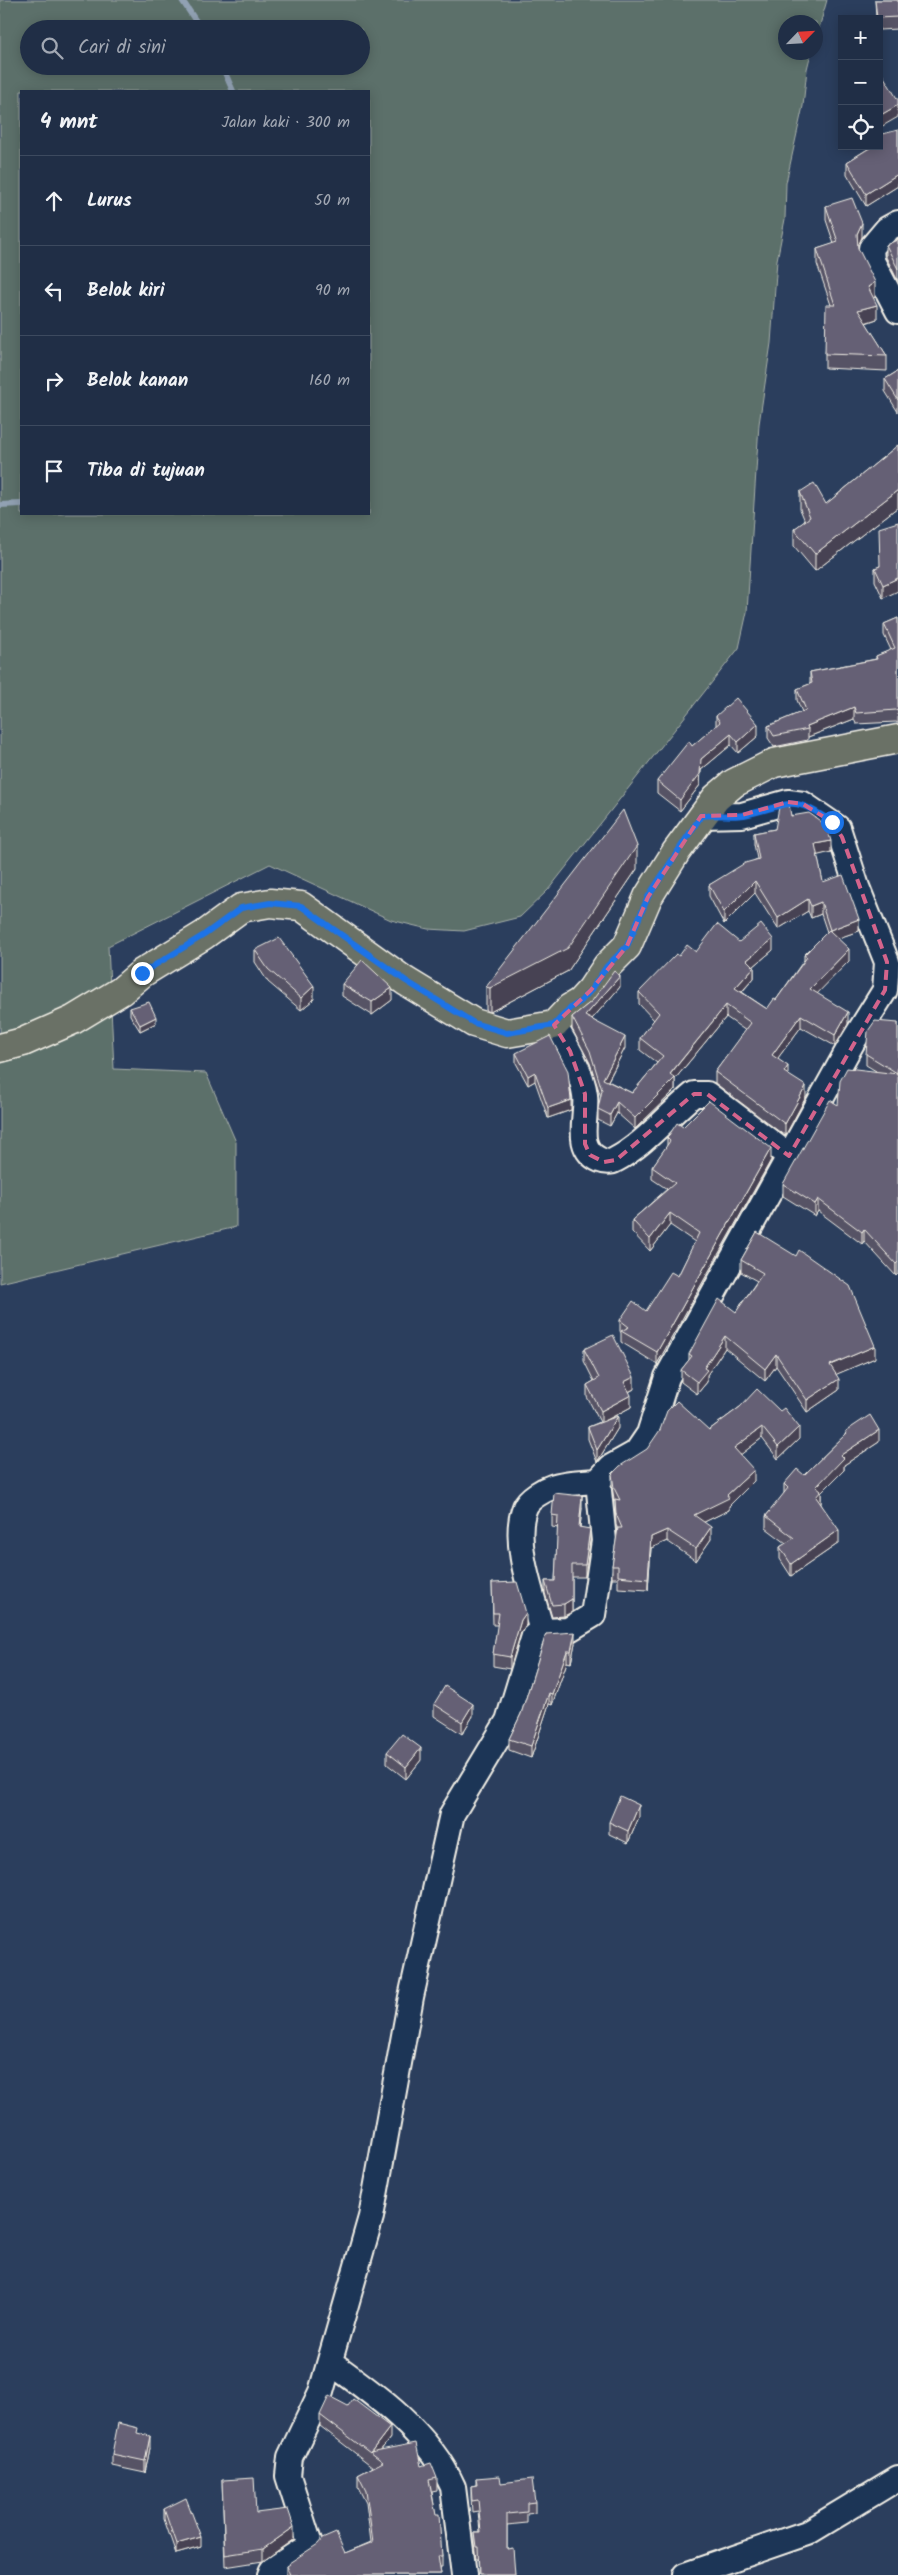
<!DOCTYPE html>
<html lang="id">
<meta charset="utf-8">
<style>
:root{--surface:#202e46;--page:#28364d;--text:#f1f3f6;--muted:#a2a8b3;--line:#3d4a5f}
body{margin:0;font-family:Kalam,sans-serif;background:var(--page);color:var(--text)}
.controls{position:absolute;right:15px;top:15px;display:grid;overflow:hidden;border-radius:0px;box-shadow:0 2px 12px #0003}
.controls button{width:45px;height:45px;display:grid;place-items:center;padding:0;border:0;border-bottom:1px solid var(--line);background:var(--surface);color:var(--text);font:25px sans-serif}
.compass{position:absolute;left:778px;top:15px;width:45px;height:45px;border-radius:50%;background:var(--surface);box-shadow:0 2px 12px #0003;rotate:65deg}
.stop{position:absolute;width:15px;height:15px;margin:-11px;border:4px solid #1a73e8;border-radius:50%;background:#fff}
.stop.end{background:#1a73e8;border-color:#fff;box-shadow:0 1px 5px #0008}
.list{margin:0;padding:0;list-style:none}
h2{display:flex;justify-content:space-between;align-items:center;height:65px;margin:0;padding:0 20px;font-size:21px}
h2 small{font-size:16px;font-weight:400;color:var(--muted)}
.list li{display:grid;grid-template-columns:32px 1fr auto;gap:15px;align-items:center;box-sizing:border-box;height:90px;padding:0 20px;border-top:1px solid var(--line)}
.list b{display:block;font-size:19px;white-space:nowrap}
.list em{font-size:16px;font-style:normal;color:var(--muted)}
.icon{flex:none;width:28px;height:28px;fill:none;stroke:currentColor;stroke-width:2;stroke-linecap:round;stroke-linejoin:round}
.map{position:relative;flex:none;width:898px;height:2575px;overflow:hidden}
.search{position:absolute;background:var(--surface);box-shadow:0 2px 12px #0003;left:20px;top:20px;width:350px;height:55px;display:flex;align-items:center;gap:12px;box-sizing:border-box;padding:0 18px;border-radius:28px;color:var(--muted);font-size:19px}
.panel{position:absolute;background:var(--surface);box-shadow:0 2px 12px #0003;left:20px;top:90px;width:350px;height:425px;border-radius:0px}
.map>svg:first-child{display:block}
.green{fill:#5b6f6a;stroke:#a8b0a9;fill-rule:evenodd}
.lines{fill:none;stroke-linecap:round;stroke-linejoin:round}
.stream{stroke:#91a1b3;stroke-width:6}
.street-casing{stroke:#f4f1e8;stroke-width:28}
.primary-casing{stroke:#f4f1e8;stroke-width:31}
.street{stroke:#1d3557;stroke-width:24}
.primary{stroke:#6a7166;stroke-width:28}
.wall{fill:#575365;stroke:#f4f1e8}
.shaded-wall{fill:#474352;stroke:#f4f1e8}
.building{fill:#656075;stroke:#f4f1e8}
.route{stroke:#1a73e8;stroke-width:6}
.marked{fill:none;stroke:#d4648c;stroke-width:4;stroke-dasharray:10 6;stroke-linejoin:round}
</style>
<div class="map">
<svg width="898" height="2575" viewBox="0 0 898 2575">
<rect width="100%" height="100%" fill="#2b3e5d"/>
<filter id="ink" filterUnits="userSpaceOnUse"><feTurbulence type="fractalNoise" baseFrequency=".02" numOctaves="2"/><feDisplacementMap in="SourceGraphic" scale="10" xChannelSelector="R" yChannelSelector="G"/><feConvolveMatrix kernelMatrix="1 2 1 2 8 2 1 2 1" color-interpolation-filters="sRGB"/></filter>
<g filter="url(#ink)">
<!-- green -->
<path class="green" d="M0 0H827L816 39V22H786V52L811 53 807 69 803 106 786 183 785 219 777 260 771 343 759 424 747 612 739 648 548 890 520 917 464 931 428 929 391 920 270 864 108 946 114 1069 206 1073 236 1142V1227L0 1283ZM29 29H361V66H29ZM21 91H369V514H21Z"/>
<g class="lines">
<!-- stream -->
<path class="stream" d="M182 0 201 29
M222 66 233 91
M0 505 21 504"/>
<defs>
<path id="street" d="M898 223 887 229 871 248 872 261 898 311
M554 1025C566 1045 582 1071 585 1095 588 1117 573 1148 600 1160 605 1162 610 1163 615 1160 644 1145 669 1114 694 1094H707L789 1156
M542 1631C533 1597 511 1541 525 1507 529 1498 543 1490 552 1487 566 1482 584 1482 598 1481
M330 2362C376 2395 429 2433 453 2487L464 2575
M270 2575 272 2570 310 2545 288 2476 290 2457 321 2392 371 2217 411 1997 452 1814 508 1721 534 1636 542 1631 568 1630 593 1615 604 1541 598 1481 611 1467 636 1453 649 1434 667 1377 852 1043 885 990 887 962 857 887 838 828 803 804 788 802 742 815 701 816
M685 2575 807 2533 898 2478"/>
<path id="primary" d="M0 1048 23 1042 73 1020 121 991 142 973 204 935 241 908 270 903 301 906 405 981 474 1023 507 1033 554 1025 570 1008 580 1002 591 990 607 966 627 946 648 897 676 852 716 798 734 783 774 763 898 739"/>
</defs>
<!-- street casing -->
<use href="#street" class="street-casing"/>
<!-- primary casing -->
<use href="#primary" class="primary-casing"/>
<!-- street -->
<use href="#street" class="street"/>
<!-- primary -->
<use href="#primary" class="primary"/>
</g>
<!-- wall -->
<path class="wall" d="M875 0H898V29L879 30V19H876Z
M898 130V186L866 206 847 174V162Z
M826 206 862 237 858 246V248L875 297 873 298 877 319 866 323 887 356V371L825 368V354L831 305 817 264V249L834 244 826 220Z
M898 238V281L886 257V245L897 240Z
M898 371V412L885 391V379Z
M898 445V507L815 571 794 546V529L805 521 800 509V492L826 504Z
M898 522 883 598 875 581V568L880 566Z
M898 618V723L896 722 856 724 854 719 808 737V740L774 747 768 738V726L802 712 797 700V689L810 684V672L876 659V656L891 650 884 635V624Z
M716 716 758 736 738 753 731 745 701 770 700 785 680 811 657 793V781L692 746 716 726Z
M791 816 831 852 817 855 823 882 859 931 838 938 849 961 817 993 848 1024 835 1046 801 1027 777 1059 788 1075 806 1097 785 1136 715 1083V1072L746 1031 726 1017 675 1079V1090L635 1129 617 1113 610 1126 598 1120V1109L601 1097 590 1063 572 1029V1017L592 1001 620 987 592 1019 625 1048 608 1081 632 1093 657 1063 640 1050V1038L654 1020 639 1004V992L679 956 739 942 773 950 754 966V978L742 992 767 1009 776 1000 804 960V955L827 932 821 914 811 918 808 911 778 929 755 893 724 924 709 896V885L757 859 754 844V833L775 829Z
M637 869 568 971 490 1012 486 1010V987Z
M255 950 314 999 301 1010 268 982 255 962Z
M342 984 392 1000 372 1015 342 996Z
M130 1008 156 1023 140 1031 130 1015Z
M898 1023 896 1276 864 1241 862 1244 818 1211 815 1216 783 1196V1184L838 1105 876 1071 866 1065V1054Z
M516 1053 571 1110 548 1118 535 1081 528 1085 516 1063Z
M683 1127 771 1160 657 1364 621 1342V1333L620 1331V1320L646 1311 678 1276 695 1242 670 1225 650 1251 632 1232V1220L667 1189 652 1179V1167L667 1146V1138Z
M757 1232 875 1358 836 1374 839 1390 807 1412 776 1366 765 1381 725 1348 707 1375V1382L697 1394 681 1382V1370L689 1360V1354L736 1312 757 1281 741 1272V1260Z
M584 1349 634 1389 629 1392 631 1407 606 1421 618 1428 597 1462 588 1439V1427L600 1422 587 1397V1385L594 1381 584 1361Z
M740 1407 799 1439 778 1459 762 1438 740 1455 754 1481 729 1506V1510L704 1522 711 1539 696 1561 667 1541 651 1548 648 1590 618 1588V1578H612V1566L618 1529 616 1525 615 1501 614 1499 612 1486V1474L709 1430Z
M846 1431 879 1442 844 1465V1470L821 1493V1504L839 1543 791 1576 780 1559V1547L786 1543 766 1528V1516L784 1494V1484L804 1475 846 1434Z
M582 1508 580 1527 590 1541 585 1577H572V1612L564 1616 552 1617 545 1593V1581H555L558 1528 552 1527V1515Z
M492 1583 526 1625 521 1632 510 1669 493 1666V1654L498 1625H493Z
M546 1634 575 1643 571 1663 567 1662 552 1705 549 1704 531 1758 509 1750V1739L521 1714Z
M434 1704 473 1716 462 1734 434 1716Z
M387 1752 421 1760 406 1779 387 1764Z
M639 1817 628 1843 609 1834V1822Z
M320 2415 390 2438 381 2450 421 2466 437 2478V2491L432 2492 442 2556V2568H440L441 2575H286V2565L345 2553 371 2542 366 2503 358 2487V2475L373 2467 320 2426Z
M150 2448 145 2473 112 2466V2454Z
M476 2478 501 2483 535 2502V2513L527 2514V2523L507 2525V2549L515 2575H479L478 2559H476L474 2543V2532H480L478 2511 472 2512 471 2497V2486L476 2485Z
M222 2480 256 2513 294 2539 263 2561 225 2567Z
M164 2509 201 2547 176 2554 164 2519Z"/>
<!-- shaded-wall -->
<path class="shaded-wall" d="M898 105V117L879 128V116Z
M898 174V186L866 206V194Z
M862 223V237L857 248V234Z
M875 282V297L868 302V287Z
M877 305V319L858 325V310Z
M898 490V507L815 571V554Z
M898 578V591L883 598V585Z
M854 707V719L808 737V729L807 726Z
M758 724V736L738 753V742Z
M731 734V745L701 770 700 785 680 811V800L701 759Z
M831 841V852L815 856V844Z
M637 846V869L568 971 490 1012V988Z
M755 881V893L724 924V912Z
M808 899V911L778 929V918Z
M821 902V914L811 918V906Z
M859 919V931L830 941V930Z
M773 939V950L747 972V960Z
M849 949V961L810 1001V989Z
M754 967V978L735 999V988Z
M620 976V987L585 1027V1016Z
M314 986V999L301 1010V998Z
M392 988V1000L372 1015V1002Z
M726 1005V1017L675 1079V1090L635 1129V1118Z
M848 1012V1024L835 1046V1035Z
M801 1015V1027L772 1066V1055Z
M156 1017V1023L140 1031V1025Z
M625 1037V1048L603 1090V1079Z
M788 1066V1078L784 1072Z
M535 1072V1081L528 1085V1076Z
M806 1086V1097L785 1136V1124Z
M571 1100V1110L548 1118V1108Z
M617 1102V1113L610 1126V1115Z
M771 1148V1160L657 1364V1352Z
M818 1199V1211L815 1216V1204Z
M670 1213V1225L650 1251V1239Z
M864 1229V1241L862 1244V1232Z
M898 1262V1274L896 1276V1264Z
M725 1336V1348L707 1375V1382L697 1394V1382L704 1368Z
M875 1346V1358L830 1377V1365Z
M776 1354V1366L765 1381V1369Z
M634 1377V1389L624 1394V1382Z
M839 1379V1390L807 1412V1400Z
M631 1395V1407L601 1423V1411Z
M618 1416V1428L597 1462V1450Z
M762 1427V1438L734 1460V1448Z
M799 1427V1439L778 1459V1447Z
M879 1430V1442L844 1465V1470L821 1493V1503L816 1509V1487L841 1455Z
M754 1470V1481L729 1506V1510L694 1527V1515L727 1495Z
M582 1496V1508L579 1539V1527Z
M711 1527V1539L696 1561V1549Z
M590 1529V1541L585 1577V1565Z
M667 1530V1541L651 1548 648 1590V1579L651 1537Z
M839 1530V1543L791 1576V1564Z
M572 1599V1612L564 1616V1604Z
M526 1613V1625L521 1632 510 1669V1657L521 1620Z
M575 1632V1643L571 1663V1651Z
M567 1651V1662L552 1705V1694Z
M549 1693V1704L531 1758V1746Z
M473 1704V1716L462 1734V1722Z
M421 1748V1760L406 1779V1767Z
M639 1805V1817L628 1843V1831Z
M390 2427V2438L376 2456 371 2452Z
M150 2436V2448L145 2473V2461Z
M294 2527V2539L263 2561V2549Z
M201 2537V2547L176 2554V2544Z"/>
<!-- building -->
<path class="building" d="M875 0H898V17L877 18Z
M879 72H881L898 100V105L879 116Z
M898 130V174L866 194 847 162 873 146H879V135Z
M852 198 862 223 857 234 858 248 875 282 868 287 877 305 858 310 887 356 825 354 826 305H835L817 249 838 242 826 206Z
M898 238V269L886 245 897 240Z
M898 371V400L885 379Z
M898 445V490L815 554 794 529 810 517 800 492 814 483 826 504Z
M898 522V578L883 585 875 568 880 566 879 528Z
M898 618V712L896 710 856 713 854 707 807 726 808 729 774 736 768 726 806 710 797 689 812 683 810 672 877 659 876 656 895 648 884 624Z
M736 698 758 724 738 742 731 734 701 759 700 774 680 800 657 781 689 741 692 746 720 722 716 716Z
M789 804 791 816 809 813 826 825 831 841 815 844 823 882 843 875 859 919 830 930 821 902 811 906 808 899 778 918 755 881 724 912 709 885 745 863 759 859 754 833 775 829 779 807Z
M623 810 637 846 568 948 490 988 486 987Z
M717 924 739 942 761 924 773 939 747 960 754 967 735 988 767 1009 774 999 776 1000 807 957 804 955 829 930 849 949 810 989 848 1012 835 1035 801 1015 772 1055 788 1066 784 1072 806 1086 785 1124 715 1072 751 1023 726 1005 670 1074 675 1078 635 1118 617 1102 610 1115 598 1109 602 1090 590 1051 572 1017 592 1001 614 971 620 976 585 1016 625 1037 603 1079 632 1093 663 1056 640 1038 659 1013 639 992 676 954 679 956 687 945 696 952Z
M279 938 314 986 301 998 268 969 255 950Z
M362 960 392 988 372 1002 342 984Z
M149 1002 156 1017 140 1025 130 1008Z
M875 1021 898 1023V1063L897 1073 866 1054 868 1031Z
M550 1036 568 1071 571 1100 548 1108 535 1072 528 1076 516 1053Z
M847 1068 898 1074V1262L896 1264 864 1229 862 1232 818 1199 815 1204 783 1184 830 1100 838 1105 840 1081Z
M709 1101 771 1148 657 1352 621 1331 629 1327 620 1320 633 1301 646 1311 671 1272 678 1276 699 1233 670 1213 650 1239 632 1220 675 1183 652 1167 670 1141 667 1138 677 1123 683 1127Z
M757 1232 796 1256 799 1250 850 1286 875 1346 830 1365 839 1379 807 1400 776 1354 765 1369 725 1336 704 1368 707 1370 697 1382 681 1370 692 1356 689 1354 719 1299 736 1312 763 1273 741 1260Z
M613 1335 634 1377 624 1382 631 1395 601 1411 587 1385 599 1378 584 1349Z
M757 1389 780 1411 784 1408 799 1427 778 1447 762 1427 734 1448 754 1470 727 1495 729 1498 694 1515 711 1527 696 1549 667 1530 651 1537 648 1579 618 1576V1566H612L618 1528H622L616 1514 615 1499 620 1500 614 1488 612 1474 620 1466 647 1449 660 1430 667 1411 677 1401 709 1430 740 1407Z
M870 1415 879 1430 841 1455 844 1458 816 1487 821 1491 816 1497 839 1530 791 1564 780 1547 794 1538 766 1516 788 1488 784 1484 797 1469 804 1475 847 1433 846 1431Z
M618 1416 597 1450 588 1427Z
M554 1493 582 1496 579 1527 590 1529 585 1565H572V1599L564 1604 552 1605 545 1581H555L558 1516 552 1515Z
M517 1582 526 1613 521 1620 510 1657 493 1654 499 1613H493L492 1583Z
M575 1632 571 1651H567L552 1694 549 1693 531 1746 509 1739 521 1714 546 1634Z
M445 1686 473 1704 462 1722 434 1704Z
M402 1734 421 1748 406 1767 387 1752Z
M620 1796 639 1805 628 1831 609 1822Z
M329 2396 348 2406 353 2399 390 2427 370 2453 320 2415Z
M118 2423 138 2428 137 2433 150 2436 145 2461 112 2454Z
M416 2443 421 2466 431 2463 437 2478 429 2480 436 2515H439L442 2556H438L441 2575H290L286 2565 318 2544 322 2539 336 2533 345 2553 373 2542 366 2491 358 2475 383 2462 370 2452Z
M500 2476 501 2483 532 2479 535 2502 527 2503V2512L507 2514V2549L513 2548 515 2575H479L478 2547H476L474 2532H481L478 2500 472 2501 471 2486 477 2485 476 2478Z
M254 2478 256 2513 288 2509 294 2527 263 2549 225 2555 222 2480Z
M186 2498 201 2537 176 2544 164 2509Z"/>
</g>
<g class="lines" filter="url(#ink)">
<!-- route -->
<path class="route" d="M142 973 204 935 241 908 270 903 301 906 406 981 474 1023 507 1033 554 1025 570 1008 580 1002 591 990 607 966 627 946 648 897 701 816C716 814 731 817 744 815 791 806 788 792 832 822"/>
</g>
<!-- marked area -->
<path class="marked" d="M788 802 803 804 832 822 842 837 887 962 885 990 789 1156 707 1094H694L616 1160 604 1162 590 1155 585 1144V1094L570 1051 554 1025 591 990 627 946 648 897 701 816 742 815Z"/>
</svg>
<div class="controls">
<button>+</button>
<button>−</button>
<button><svg class="icon" aria-label="locate" viewBox="0 0 24 24"><circle cx="12" cy="12" r="6"/><path d="M12 2v4M12 18v4M2 12h4M18 12h4"/></svg></button>
</div>
<svg class="compass" viewBox="-18 -18 36 36"><path d="M0-13l5 13h-10z" fill="#e53935"/><path d="M0 13l5-13h-10z" fill="#a2a8b3"/></svg>
<div class="stop" style="left:832px;top:822px"></div>
<div class="stop end" style="left:142px;top:973px"></div>
<div class="search"><svg class="icon" aria-label="search" viewBox="0 0 24 24"><circle cx="10" cy="10" r="6"/><path d="M15 15l6 6"/></svg>Cari di sini</div>
<section class="panel">
<h2>4 mnt<small>Jalan kaki · 300 m</small></h2>
<ul class="list">
<li><svg class="icon" aria-label="ahead" viewBox="0 0 24 24"><path d="M12 20V5M6 11l6-6 6 6"/></svg><div><b>Lurus</b></div><em>50 m</em></li>
<li><svg class="icon" aria-label="left" viewBox="0 0 24 24"><path d="M17 20v-9H6M10 6l-5 5 5 5"/></svg><div><b>Belok kiri</b></div><em>90 m</em></li>
<li><svg class="icon" aria-label="right" viewBox="0 0 24 24"><path d="M7 20v-9h11M14 6l5 5-5 5"/></svg><div><b>Belok kanan</b></div><em>160 m</em></li>
<li><svg class="icon" aria-label="arrive" viewBox="0 0 24 24"><path d="M6 21V4h12l-3 4 3 4H6"/></svg><div><b>Tiba di tujuan</b></div></li>
</ul>
</section>
</div>
